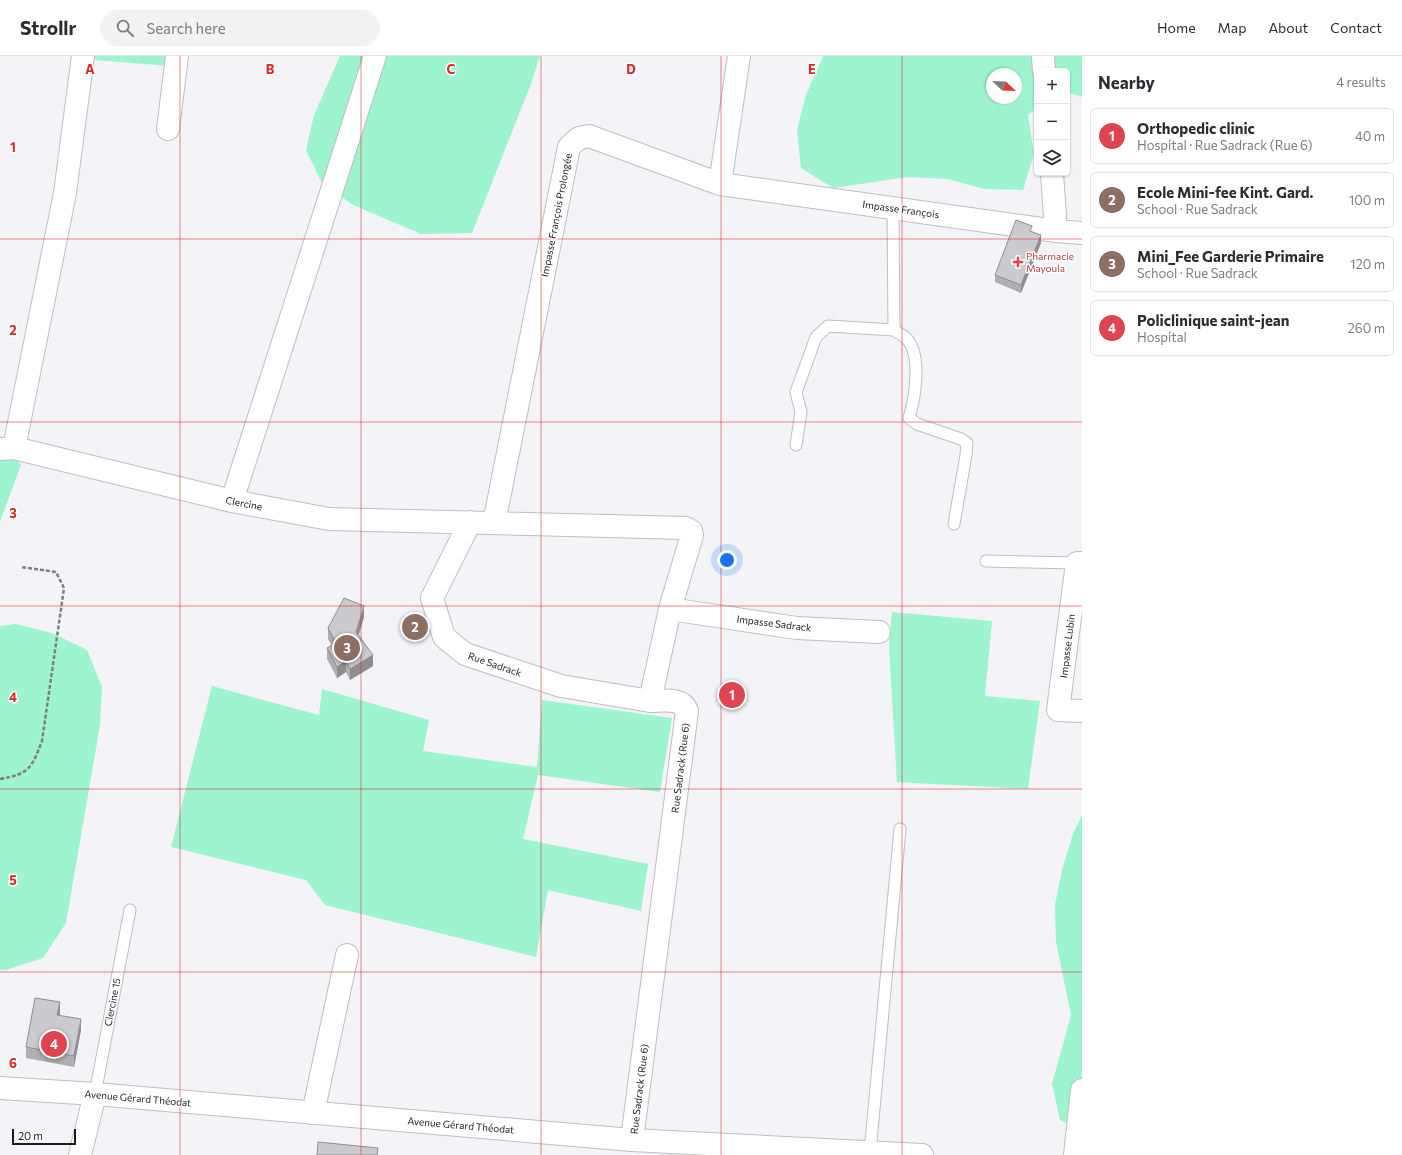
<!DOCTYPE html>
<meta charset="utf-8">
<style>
:root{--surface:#fff;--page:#f2f2f3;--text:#2b2b33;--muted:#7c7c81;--line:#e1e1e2;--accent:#ea580c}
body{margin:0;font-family:Commissioner,sans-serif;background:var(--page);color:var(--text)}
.controls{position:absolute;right:12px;top:12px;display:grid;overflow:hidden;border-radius:6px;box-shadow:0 1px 3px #0004}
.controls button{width:36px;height:36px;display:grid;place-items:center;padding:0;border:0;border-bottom:1px solid var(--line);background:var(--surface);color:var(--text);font:20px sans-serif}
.compass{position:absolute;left:986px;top:12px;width:36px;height:36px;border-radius:50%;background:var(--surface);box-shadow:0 1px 3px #0004;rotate:113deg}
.scale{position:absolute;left:12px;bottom:10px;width:64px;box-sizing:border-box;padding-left:4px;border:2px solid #1b1b1c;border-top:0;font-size:11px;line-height:14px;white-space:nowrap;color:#1b1b1c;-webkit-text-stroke:3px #fff;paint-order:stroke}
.you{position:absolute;left:727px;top:504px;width:14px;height:14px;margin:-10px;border:3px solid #fff;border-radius:50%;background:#1a73e8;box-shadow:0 0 0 6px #1a73e833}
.badge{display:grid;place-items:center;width:26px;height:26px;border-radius:50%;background:var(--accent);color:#fff;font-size:13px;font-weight:700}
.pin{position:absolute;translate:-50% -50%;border:2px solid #fff;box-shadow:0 1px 4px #0006}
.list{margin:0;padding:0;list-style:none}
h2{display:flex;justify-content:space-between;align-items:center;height:52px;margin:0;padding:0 16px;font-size:17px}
h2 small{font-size:13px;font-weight:400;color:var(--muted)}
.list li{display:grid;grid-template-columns:26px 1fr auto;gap:12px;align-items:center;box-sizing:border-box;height:56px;margin:0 8px 8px;padding:0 8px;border:1px solid var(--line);border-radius:6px}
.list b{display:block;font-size:15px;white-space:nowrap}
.list p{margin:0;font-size:13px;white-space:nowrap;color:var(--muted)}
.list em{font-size:13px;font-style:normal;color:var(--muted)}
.icon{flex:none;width:22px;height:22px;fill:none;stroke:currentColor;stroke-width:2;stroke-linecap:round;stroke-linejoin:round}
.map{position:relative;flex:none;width:1082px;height:1099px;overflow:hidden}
header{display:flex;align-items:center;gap:24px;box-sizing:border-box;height:56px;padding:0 20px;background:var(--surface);border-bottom:1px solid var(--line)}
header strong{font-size:19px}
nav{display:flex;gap:22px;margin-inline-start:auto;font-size:14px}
.search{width:280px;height:36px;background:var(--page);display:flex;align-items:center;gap:10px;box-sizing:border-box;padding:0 14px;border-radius:22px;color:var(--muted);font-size:15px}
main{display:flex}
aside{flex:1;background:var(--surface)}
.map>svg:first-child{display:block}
.green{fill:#9df4ce;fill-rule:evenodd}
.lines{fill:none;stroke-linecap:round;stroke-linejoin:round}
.service-casing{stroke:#bdbdc2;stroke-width:13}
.minor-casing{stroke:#bdbdc2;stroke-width:24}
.tertiary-casing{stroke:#bdbdc2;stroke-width:24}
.path{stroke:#7f7f81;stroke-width:2.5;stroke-dasharray:4 2;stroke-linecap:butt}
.service{stroke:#fff;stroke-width:11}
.minor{stroke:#fff;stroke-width:22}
.tertiary{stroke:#fff;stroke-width:22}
.wall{fill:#afaeb1}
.shaded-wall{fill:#8f8d90}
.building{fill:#cccace;stroke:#8f8d90}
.grid{fill:none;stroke:#d62828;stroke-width:1;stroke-opacity:0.55}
.health-dot{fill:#e0444e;stroke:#fff;stroke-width:1.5}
.labels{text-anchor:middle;stroke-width:3;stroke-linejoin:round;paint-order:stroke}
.street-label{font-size:10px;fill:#1b1b1c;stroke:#fff}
.health-label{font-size:10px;fill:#be3a42;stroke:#fff;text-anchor:start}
.grid-label{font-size:13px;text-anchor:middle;font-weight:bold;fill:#d62828;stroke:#fff;stroke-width:3;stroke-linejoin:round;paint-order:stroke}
</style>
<header>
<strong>Strollr</strong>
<div class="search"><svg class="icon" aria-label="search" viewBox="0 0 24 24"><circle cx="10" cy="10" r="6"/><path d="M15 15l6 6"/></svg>Search here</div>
<nav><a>Home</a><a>Map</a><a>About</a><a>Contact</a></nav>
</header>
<main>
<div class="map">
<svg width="1082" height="1099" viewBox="0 0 1082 1099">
<rect width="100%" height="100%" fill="#f3f3f8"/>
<!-- green -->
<path class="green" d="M95 0H185L183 11 95 4Z
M340 0H540L531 28 472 177 421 178 353 149 322 127 306 94 314 59Z
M823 0H1082V41L1067 36V15H1037V52L1028 59 1034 98 1023 134 985 133 947 123 908 121 833 132 801 112 797 74 806 39ZM992 18H1016V42H992Z
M0 385 21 409 0 466Z
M892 556 992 565 985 640 1040 645 1028 733 897 726 889 591Z
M16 568 52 577 87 594 102 631 100 669 66 867 43 902 6 914H0V570Z
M212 630 319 659 322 633 429 664 423 695 537 711 542 644 672 662 660 736 538 719 523 783 648 808 641 855 548 834 536 901 325 849 306 824 171 791Z
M1082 759V1074L1060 1064 1052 1028 1071 959 1056 886 1055 849 1062 814 1073 778Z"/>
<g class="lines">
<defs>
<path id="service" d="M893 151 894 274C898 277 903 279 907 283 922 300 915 342 909 362L917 368 961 383 967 387 966 399 954 468
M796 389 801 356 796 336 816 281 828 270 894 274
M986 505 1077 507
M95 1038 130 854
M870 1096 900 773"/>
<path id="minor" d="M1043 0 1044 15
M168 73 177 0
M1052 117 1056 175
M720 128 1056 175 1082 177
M14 392 65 137 83 0
M0 393 14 392 232 445 329 463 686 472 691 475 692 479 670 553 650 645C663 645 682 641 687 655L632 1084
M232 445 375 0
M470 466 432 542 444 581 465 598 561 630 650 645
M494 467 569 91 579 82 589 80 720 128 739 0
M1082 507H1077L1058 654 1082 655
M670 553 797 572 879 576
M313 1057 347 899
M80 1099 95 1038
M1075 1099 1082 1034"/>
<path id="tertiary" d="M0 1032 95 1038 632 1084 922 1099"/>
</defs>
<!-- service casing -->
<use href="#service" class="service-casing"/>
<!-- minor casing -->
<use href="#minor" class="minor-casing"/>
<!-- tertiary casing -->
<use href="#tertiary" class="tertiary-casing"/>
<!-- path -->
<path class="path" d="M0 723C30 718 32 711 42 685L64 532 56 516 21 511"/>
<!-- service -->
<use href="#service" class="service"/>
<!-- minor -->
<use href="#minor" class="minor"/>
<!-- tertiary -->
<use href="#tertiary" class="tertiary"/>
</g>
<!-- wall -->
<path class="wall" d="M1032 176 1041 187 1021 237 995 226V219Z
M364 561 359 579 373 610 350 624 346 616 337 622 327 603V592L332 590 328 583V572Z
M60 957V960L81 974 74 1011 26 1002V991Z"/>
<!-- shaded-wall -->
<path class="shaded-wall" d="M1041 179V187L1021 237V229Z
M364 550V561L356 587V576Z
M373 599V610L350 624V613Z
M346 605V616L337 622V611Z
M60 946V957L57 970V959Z
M81 963V974L74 1011V1000Z"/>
<!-- building -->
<path class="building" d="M1016 164 1032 170 1030 175 1041 179 1021 229 995 219Z
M344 542 364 550 356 576 373 599 350 613 346 605 337 611 327 592 336 587 328 572Z
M35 942 60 946 57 959 81 963 74 1000 26 991Z
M318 1086 378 1092 377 1099H317Z"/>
<!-- grid -->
<path class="grid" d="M180 0V1099M361 0V1099M541 0V1099M721 0V1099M902 0V1099M0 183H1082M0 366H1082M0 550H1082M0 733H1082M0 916H1082"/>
<!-- markers -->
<path class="health-dot" d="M1016 200h4v4h4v4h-4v4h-4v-4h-4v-4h4z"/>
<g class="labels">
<!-- street labels -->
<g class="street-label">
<text transform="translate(901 153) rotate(8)" y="4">Impasse François</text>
<text transform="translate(556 159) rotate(-79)" y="4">Impasse François Prolongée</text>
<text transform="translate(244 447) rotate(11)" y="4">Clercine</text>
<text transform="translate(774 567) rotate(7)" y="4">Impasse Sadrack</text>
<text transform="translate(1067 590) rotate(-83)" y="4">Impasse Lubin</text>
<text transform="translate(495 608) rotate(19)" y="4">Rue Sadrack</text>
<text transform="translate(680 712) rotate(-83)" y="4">Rue Sadrack (Rue 6)</text>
<text transform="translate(112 946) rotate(-79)" y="4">Clercine 15</text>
<text transform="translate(639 1033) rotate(-83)" y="4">Rue Sadrack (Rue 6)</text>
<text transform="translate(138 1042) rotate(5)" y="4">Avenue Gérard Théodat</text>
<text transform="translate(461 1069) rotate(5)" y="4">Avenue Gérard Théodat</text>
</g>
<!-- health labels -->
<g class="health-label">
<text x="1026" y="204">Pharmacie<tspan x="1026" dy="12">Mayoula</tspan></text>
</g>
</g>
<g class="grid-label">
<text x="90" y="18">A</text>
<text x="270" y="18">B</text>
<text x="451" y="18">C</text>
<text x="631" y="18">D</text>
<text x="812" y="18">E</text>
<text x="13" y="96">1</text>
<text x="13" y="279">2</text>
<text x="13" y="462">3</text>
<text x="13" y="646">4</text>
<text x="13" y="829">5</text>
<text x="13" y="1012">6</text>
</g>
</svg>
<div class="controls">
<button>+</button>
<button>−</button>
<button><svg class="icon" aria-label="layers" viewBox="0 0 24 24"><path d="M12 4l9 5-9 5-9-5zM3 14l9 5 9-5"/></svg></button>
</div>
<svg class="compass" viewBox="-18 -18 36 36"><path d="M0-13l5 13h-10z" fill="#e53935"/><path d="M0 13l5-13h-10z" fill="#7c7c81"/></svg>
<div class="scale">20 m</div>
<div class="you"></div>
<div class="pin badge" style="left:732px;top:639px;background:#e0444e">1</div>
<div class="pin badge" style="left:415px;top:571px;background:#8d6e63">2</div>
<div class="pin badge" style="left:347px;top:592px;background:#8d6e63">3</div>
<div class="pin badge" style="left:54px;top:988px;background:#e0444e">4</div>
</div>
<aside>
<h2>Nearby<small>4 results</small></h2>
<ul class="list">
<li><span class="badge" style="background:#e0444e">1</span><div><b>Orthopedic clinic</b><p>Hospital · Rue Sadrack (Rue 6)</p></div><em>40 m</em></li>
<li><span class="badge" style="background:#8d6e63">2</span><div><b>Ecole Mini-fee Kint. Gard.</b><p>School · Rue Sadrack</p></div><em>100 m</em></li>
<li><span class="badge" style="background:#8d6e63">3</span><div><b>Mini_Fee Garderie Primaire</b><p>School · Rue Sadrack</p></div><em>120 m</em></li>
<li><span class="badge" style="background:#e0444e">4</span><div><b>Policlinique saint-jean</b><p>Hospital</p></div><em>260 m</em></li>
</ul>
</aside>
</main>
